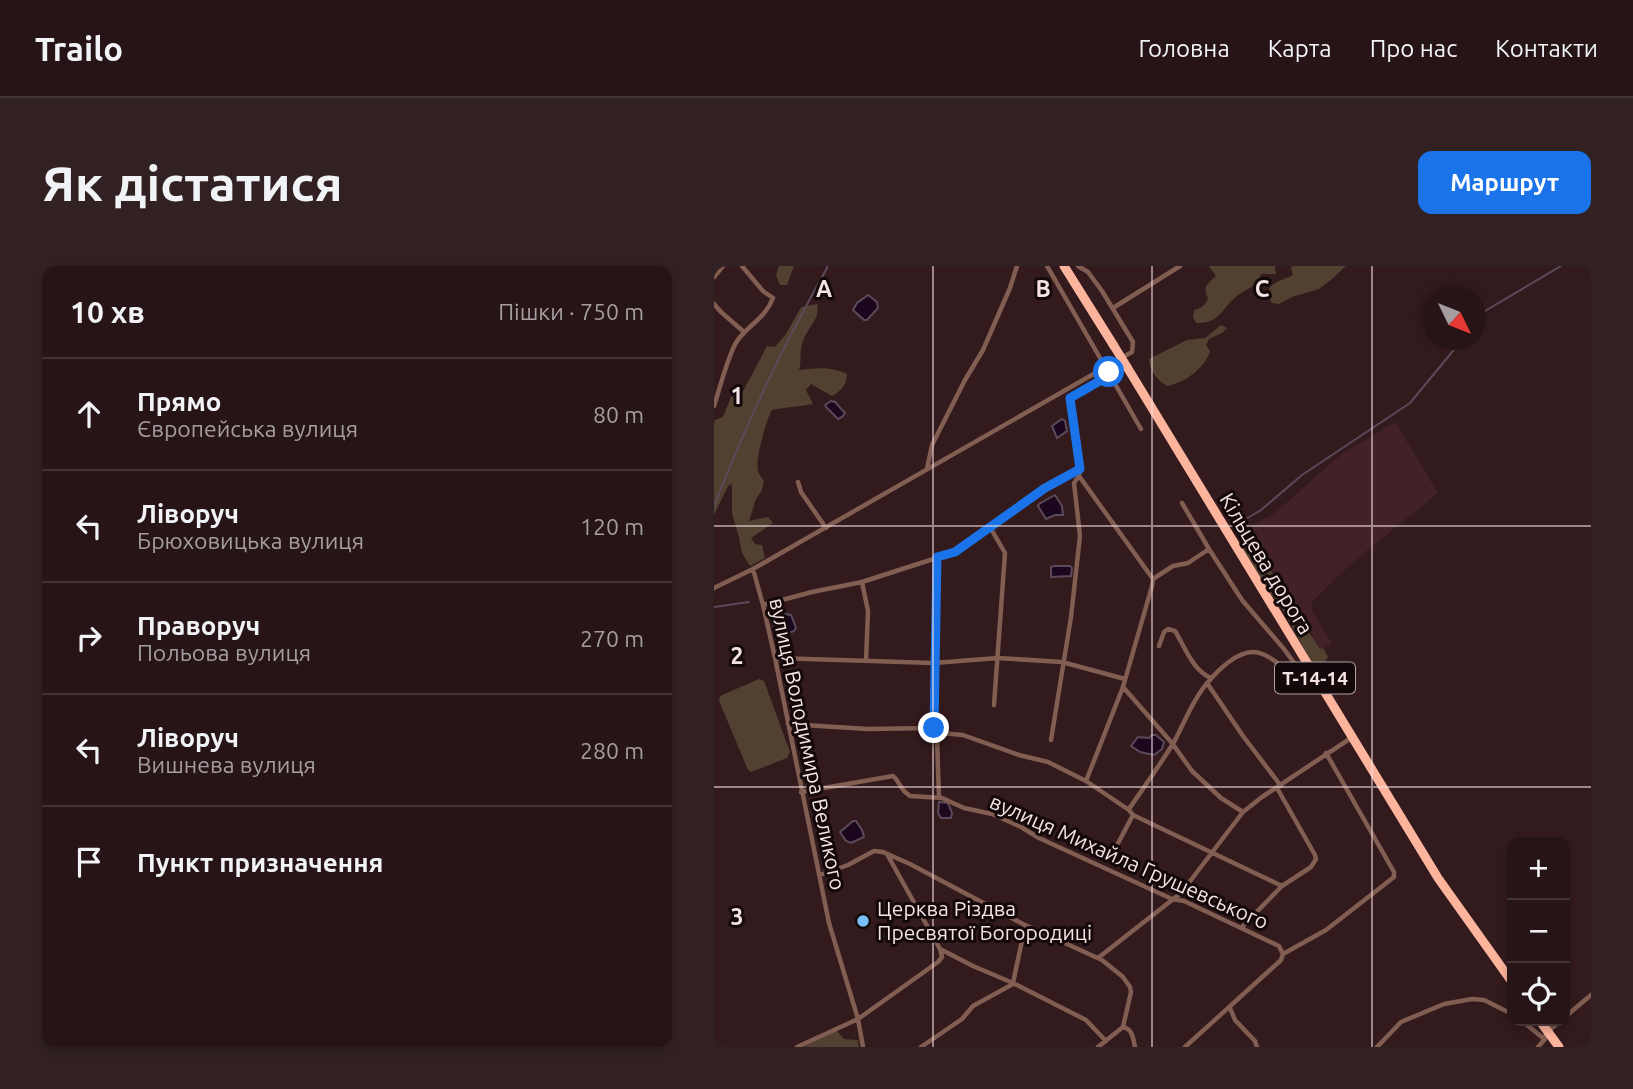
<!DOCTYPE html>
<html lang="uk">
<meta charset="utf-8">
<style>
:root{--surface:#261416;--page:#322123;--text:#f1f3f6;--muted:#a49ea1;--line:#423335;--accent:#1a73e8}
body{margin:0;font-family:Ubuntu,sans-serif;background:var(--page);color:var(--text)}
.controls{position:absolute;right:21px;bottom:21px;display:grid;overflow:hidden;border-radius:14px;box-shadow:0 4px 10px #0003}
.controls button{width:63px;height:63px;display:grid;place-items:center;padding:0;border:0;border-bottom:2px solid var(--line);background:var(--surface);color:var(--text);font:35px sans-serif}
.compass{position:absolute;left:709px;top:21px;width:63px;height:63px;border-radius:50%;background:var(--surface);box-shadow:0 4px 10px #0003;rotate:133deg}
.stop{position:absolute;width:21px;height:21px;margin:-16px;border:5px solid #1a73e8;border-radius:50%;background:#fff}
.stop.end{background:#1a73e8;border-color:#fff;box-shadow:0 2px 7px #0008}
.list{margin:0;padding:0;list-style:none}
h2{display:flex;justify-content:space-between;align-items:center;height:91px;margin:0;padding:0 28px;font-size:30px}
h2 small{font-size:23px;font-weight:400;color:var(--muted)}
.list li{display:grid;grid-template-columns:46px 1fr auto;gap:21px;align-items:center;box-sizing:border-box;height:112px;padding:0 28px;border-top:2px solid var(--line)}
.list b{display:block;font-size:26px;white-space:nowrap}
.list p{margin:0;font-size:23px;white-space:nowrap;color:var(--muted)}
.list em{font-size:23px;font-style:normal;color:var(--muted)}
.icon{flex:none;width:38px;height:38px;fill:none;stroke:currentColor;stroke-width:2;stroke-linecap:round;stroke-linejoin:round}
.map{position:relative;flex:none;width:877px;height:781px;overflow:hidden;border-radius:14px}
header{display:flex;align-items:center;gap:42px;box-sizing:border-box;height:98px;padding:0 35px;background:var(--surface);border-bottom:2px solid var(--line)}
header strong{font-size:33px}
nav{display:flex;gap:38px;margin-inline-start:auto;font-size:24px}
.intro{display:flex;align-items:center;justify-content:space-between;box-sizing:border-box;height:168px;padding:0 42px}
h1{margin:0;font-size:49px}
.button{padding:18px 32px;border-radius:14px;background:var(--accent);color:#fff;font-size:24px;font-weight:700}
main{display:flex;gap:42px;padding:0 42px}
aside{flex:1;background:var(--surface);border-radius:14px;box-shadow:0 4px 10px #0003}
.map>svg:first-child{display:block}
.built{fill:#422226}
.green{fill:#524131}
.water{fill:#1b081f;stroke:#5c495a;stroke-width:2}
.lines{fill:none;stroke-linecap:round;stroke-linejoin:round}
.stream{stroke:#5c495a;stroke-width:2}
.street{stroke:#825d52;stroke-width:4.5}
.highway{stroke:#fdb49d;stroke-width:9}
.highway-bridge{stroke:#fdb49d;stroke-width:9}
.route{stroke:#1a73e8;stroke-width:9}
.grid{fill:none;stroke:#f4e2e4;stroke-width:2;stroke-opacity:0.55}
.poi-dot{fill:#78bff7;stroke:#13080a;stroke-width:2.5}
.labels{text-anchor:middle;stroke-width:6;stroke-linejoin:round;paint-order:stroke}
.shield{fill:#13080a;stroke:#b0a1a3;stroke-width:2}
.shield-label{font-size:19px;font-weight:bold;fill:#f4e2e4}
.street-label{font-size:21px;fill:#f4e2e4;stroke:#13080a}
.poi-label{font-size:21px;fill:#f4e2e4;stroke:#13080a;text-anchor:start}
.grid-label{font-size:23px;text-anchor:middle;font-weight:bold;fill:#f4e2e4;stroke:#13080a;stroke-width:6;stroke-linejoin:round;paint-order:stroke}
</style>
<header>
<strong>Trailo</strong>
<nav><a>Головна</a><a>Карта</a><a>Про нас</a><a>Контакти</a></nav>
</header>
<div class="intro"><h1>Як дістатися</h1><a class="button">Маршрут</a></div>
<main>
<aside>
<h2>10 хв<small>Пішки · 750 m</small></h2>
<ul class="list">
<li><svg class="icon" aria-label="ahead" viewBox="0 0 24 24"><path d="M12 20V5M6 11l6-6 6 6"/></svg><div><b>Прямо</b><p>Європейська вулиця</p></div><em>80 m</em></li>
<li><svg class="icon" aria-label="left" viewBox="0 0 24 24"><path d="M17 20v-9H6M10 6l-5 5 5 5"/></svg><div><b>Ліворуч</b><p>Брюховицька вулиця</p></div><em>120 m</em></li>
<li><svg class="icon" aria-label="right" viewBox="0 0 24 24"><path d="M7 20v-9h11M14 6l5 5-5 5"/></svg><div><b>Праворуч</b><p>Польова вулиця</p></div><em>270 m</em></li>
<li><svg class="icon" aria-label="left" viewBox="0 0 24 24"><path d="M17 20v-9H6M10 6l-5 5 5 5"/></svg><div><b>Ліворуч</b><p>Вишнева вулиця</p></div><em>280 m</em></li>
<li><svg class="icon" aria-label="arrive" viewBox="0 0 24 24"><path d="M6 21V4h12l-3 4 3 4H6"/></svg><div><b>Пункт призначення</b></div></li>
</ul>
</aside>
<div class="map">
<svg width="877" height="781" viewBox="0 0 877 781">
<rect width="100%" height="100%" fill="#331a1d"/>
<!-- built -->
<path class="built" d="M681 156 724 227 639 296 598 336V345L618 377 607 384 532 262 560 248 625 190Z"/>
<!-- green -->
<path class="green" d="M65 0H80L73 19H66L62 9Z
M495 0H563L561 1 562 8H547C544 21 533 22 523 30 508 41 507 58 482 57L479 51 480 44C487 42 491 40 494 32 488 21 494 17 502 10Z
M579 0H632L618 13 605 23 578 31 565 38 558 37C546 17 566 16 579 9L577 2Z
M103 38C107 53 93 62 89 75 85 85 88 95 85 104 103 102 116 100 133 108 133 119 127 125 118 130L97 118 92 124 99 138C85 141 71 141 58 144 52 154 41 194 44 205 45 209 48 212 50 215L48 224 42 233 35 255 54 251 59 257 37 272 41 278 48 279 51 292 36 300 28 287 25 271 18 248V218L14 220 0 249V158L1 154 9 151 17 131 28 127 53 80 61 81 72 68 87 41Z
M507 59 513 62 508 67 495 73 492 79 496 85C491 102 471 117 453 120 444 115 435 104 435 93L473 74 491 72Z
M532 263 573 331H575L588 350 586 352 606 383 609 382 614 391 609 398 605 400 598 397 567 341 543 310 525 279C530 274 532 272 529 265Z
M45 413 50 415 76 486 73 492 37 506 34 504 6 437 5 432 8 429Z
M122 764 130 773 144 774 145 781H90Z"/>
<!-- water -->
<path class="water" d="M154 29 163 36 164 42 153 54H150L139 44 143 37Z
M117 135 121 136 131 147 128 151 124 153 112 141 111 139Z
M348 153 351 155 353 165 343 172 338 160Z
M341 229 348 240 349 249H341L332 253 324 240 325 238Z
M340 300H356L358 302 357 310 337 311V301Z
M64 347 77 349 82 362 80 365 73 368 63 367 57 354 59 350Z
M438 469H442L450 476 448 483 440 489 426 486 417 480 424 471 435 472Z
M225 536 234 537 238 547 237 552H227L224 547Z
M139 555H142L148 564 150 571 137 577 132 575 126 566Z"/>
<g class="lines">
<!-- stream -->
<path class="stream" d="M762 58 771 45 847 0
M0 240C32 158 70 78 113 2V0
M530 254 547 244 588 209 696 137 748 74
M0 341 35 336"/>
<!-- street -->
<path class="street" d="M333 0 427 163
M0 11 9 0
M0 38 7 46 30 66
M399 42 466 0
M396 109 356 132 366 203 365 210 439 313
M0 140C6 122 14 89 23 75 35 58 51 53 59 32L49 25 28 0
M213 203 218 179 251 114 269 84 296 22 303 0
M84 216 87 226 112 262
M468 237 495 283 528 334 570 383 594 416
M276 261 291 287 280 439
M223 291 220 462 223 472 225 532
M39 303 49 339 61 392 115 657 144 753 149 781
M439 313 459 300 474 297 495 283
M148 316 154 345 152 395
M0 322 39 303 418 86 419 76 388 25 374 6 364 0
M49 339 98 326 148 316 241 286 331 222 366 203
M445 380 450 366 454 363 461 365C471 381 479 405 497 412
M61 392 220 397 284 392 348 396 411 413
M493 417 529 470 567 520
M409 421 458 477 478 505 507 532 529 546
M74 458 154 463 220 462 226 467 249 469 305 489 334 496 372 515 415 544 419 549 568 620
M337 474 357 351 366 270 360 217 365 210
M372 515 409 421 438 320 439 313
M87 526 179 510 182 513 190 525 196 530 228 532 250 542 278 548 307 561 325 572 458 633 470 635 565 680 569 688
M415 543C430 521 446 499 460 476 470 457 481 430 495 415 505 403 523 386 539 386 557 386 577 411 595 418L601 413
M401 583 419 549
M106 609 134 599 160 585 169 586 196 598 309 658 388 694 409 711 416 721 417 726 409 761 384 781
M527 662 568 620 597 601 602 593 601 589 563 522
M226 683 259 700 299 717 372 754 392 775
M384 692 467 627 529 546 548 531 637 472
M299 717 310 665 309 658
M516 742 521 754 541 775 543 781
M851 751 877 729
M808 755 829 772H831L833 764H836L846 755
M409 761C419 763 419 773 421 781
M83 781 144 753 224 696 228 691 226 683 173 588
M207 781 248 753 259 740 299 718
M471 781 567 694 569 688 612 664 680 611V606L612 487
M663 781 687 756 730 738 758 733 770 734 798 748
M824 781 831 773"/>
<!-- highway -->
<path class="highway" d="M350 0 400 80
M413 101 724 612 798 716
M826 755 845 781"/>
<!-- highway-bridge -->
<path class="highway-bridge" d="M400 80 413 101"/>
</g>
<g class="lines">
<!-- route -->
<path class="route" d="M220 462 223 291 241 286 331 222 366 203 356 132 396 109 395 106"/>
</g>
<!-- grid -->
<path class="grid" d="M219 0V781M438 0V781M658 0V781M0 260H877M0 521H877"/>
<!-- markers -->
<circle class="poi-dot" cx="149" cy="655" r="7"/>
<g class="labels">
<!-- shield labels -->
<rect class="shield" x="561" y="396.5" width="80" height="31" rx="5"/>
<g class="shield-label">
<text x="601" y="419">Т-14-14</text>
</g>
<!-- street labels -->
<g class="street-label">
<text transform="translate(552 298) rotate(59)" y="7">Кільцева дорога</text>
<text transform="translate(93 478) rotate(78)" y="7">вулиця Володимира Великого</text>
<text transform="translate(415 596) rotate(24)" y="7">вулиця Михайла Грушевського</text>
</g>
<!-- poi labels -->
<g class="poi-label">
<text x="163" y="650">Церква Різдва<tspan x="163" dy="24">Пресвятої Богородиці</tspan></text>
</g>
</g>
<g class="grid-label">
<text x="110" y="31">A</text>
<text x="329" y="31">B</text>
<text x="548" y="31">C</text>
<text x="23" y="138">1</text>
<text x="23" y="398">2</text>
<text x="23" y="659">3</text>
</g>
</svg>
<div class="controls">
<button>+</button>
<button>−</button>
<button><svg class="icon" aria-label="locate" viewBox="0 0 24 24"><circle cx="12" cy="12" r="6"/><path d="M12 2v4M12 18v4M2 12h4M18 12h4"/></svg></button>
</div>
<svg class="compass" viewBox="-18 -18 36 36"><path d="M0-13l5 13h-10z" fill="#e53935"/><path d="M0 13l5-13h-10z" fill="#a49ea1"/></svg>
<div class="stop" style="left:395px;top:106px"></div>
<div class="stop end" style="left:220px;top:462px"></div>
</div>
</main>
